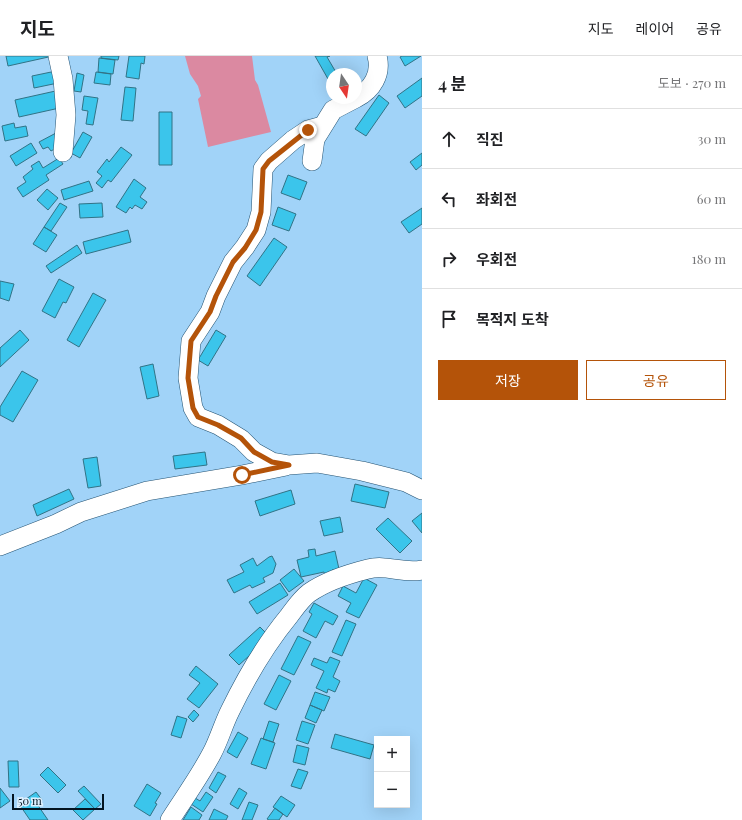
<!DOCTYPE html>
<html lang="ko">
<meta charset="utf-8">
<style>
:root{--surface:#fff;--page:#f2f2f2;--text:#202124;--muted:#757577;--line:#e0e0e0;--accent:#b45309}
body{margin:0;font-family:"Playfair Display","Noto Sans KR",serif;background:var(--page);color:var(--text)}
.controls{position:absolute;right:12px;bottom:12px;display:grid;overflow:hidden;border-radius:0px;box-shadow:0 4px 16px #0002}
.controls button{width:36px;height:36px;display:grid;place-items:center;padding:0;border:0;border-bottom:1px solid var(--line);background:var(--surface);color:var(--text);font:20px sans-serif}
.compass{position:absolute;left:326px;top:12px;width:36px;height:36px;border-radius:50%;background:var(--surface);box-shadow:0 4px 16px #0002;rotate:167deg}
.scale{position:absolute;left:12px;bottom:10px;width:92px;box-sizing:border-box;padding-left:4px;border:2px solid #031421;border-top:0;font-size:11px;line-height:14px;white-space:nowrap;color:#031421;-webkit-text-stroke:3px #dcf0ff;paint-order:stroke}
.stop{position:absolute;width:12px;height:12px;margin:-9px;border:3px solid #b45309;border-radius:50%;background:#fff}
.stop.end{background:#b45309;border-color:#fff;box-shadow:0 1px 4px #0008}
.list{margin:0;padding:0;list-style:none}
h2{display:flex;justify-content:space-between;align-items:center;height:52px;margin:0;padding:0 16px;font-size:17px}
h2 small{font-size:13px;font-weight:400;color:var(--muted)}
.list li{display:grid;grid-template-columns:26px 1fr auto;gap:12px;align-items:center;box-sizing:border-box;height:60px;padding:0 16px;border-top:1px solid var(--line)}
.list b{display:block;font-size:15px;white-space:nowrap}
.list em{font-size:13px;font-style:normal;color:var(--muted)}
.actions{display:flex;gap:8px;padding:12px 16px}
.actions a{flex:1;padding:9px 0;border:1px solid var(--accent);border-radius:0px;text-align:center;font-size:14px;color:var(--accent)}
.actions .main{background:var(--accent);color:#fff}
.icon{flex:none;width:22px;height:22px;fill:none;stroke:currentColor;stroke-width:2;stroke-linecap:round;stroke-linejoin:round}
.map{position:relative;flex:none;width:422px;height:764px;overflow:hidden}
header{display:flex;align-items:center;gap:24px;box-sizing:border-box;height:56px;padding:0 20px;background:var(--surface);border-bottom:1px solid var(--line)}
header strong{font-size:19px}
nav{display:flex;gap:22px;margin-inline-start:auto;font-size:14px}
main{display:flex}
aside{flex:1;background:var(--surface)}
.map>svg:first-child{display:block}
.green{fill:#db89a1}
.building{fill:#3bc5eb;stroke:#317386}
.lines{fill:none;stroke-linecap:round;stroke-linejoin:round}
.minor-casing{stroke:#245373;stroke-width:20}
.minor{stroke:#fff;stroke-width:19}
.route{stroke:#b45309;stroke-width:5}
</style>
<header>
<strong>지도</strong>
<nav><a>지도</a><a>레이어</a><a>공유</a></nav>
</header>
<main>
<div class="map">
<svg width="422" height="764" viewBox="0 0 422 764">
<rect width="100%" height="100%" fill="#a1d3f8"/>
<!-- green -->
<path class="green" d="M185 0H252L255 24 258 29 271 76 208 91 198 43 201 40 198 30 190 18Z"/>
<!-- building -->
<path class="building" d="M6 0H53L8 10Z
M101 0H119L118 4 101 2Z
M129 0H145L144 8 141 7 139 23 126 21Z
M315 0H330L327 1 337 18H332V20L328 23Z
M402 0H421L405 10 400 1Z
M99 2 115 4 113 18 98 16Z
M56 15 58 27 34 32 32 20Z
M96 16 111 18 110 29 94 27Z
M77 17 84 19 81 36 74 35Z
M422 22V40L405 52 397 40Z
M125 31 136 32 133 65 121 64Z
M60 34 64 51 19 61 15 44Z
M379 39 389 47 366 80 355 73Z
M84 40 98 42 93 69 86 68 88 55 82 54Z
M159 56H172V109H159Z
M14 67 15 72 26 70 28 80 5 85 2 70Z
M83 76 92 81 80 102 71 97Z
M56 77 60 90 51 95 48 91 43 93 39 86Z
M31 87 37 97 16 110 10 100Z
M121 91 132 99 111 126 108 124 102 132 96 127 102 120 97 116 107 103 109 106Z
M422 97V109L416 114 410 106Z
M59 102 63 108 46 119 49 124 23 141 17 132 26 126 23 121 33 113 31 110 39 105 43 112Z
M288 119 307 126 300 144 281 137Z
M134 123 146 132 140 141 147 146 142 153 135 149 132 153 130 151 126 157 116 151Z
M89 125 93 135 64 144 61 134Z
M47 133 58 142 48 154 37 144Z
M60 147 67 151 51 175 44 171Z
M102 147 103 161 80 162 79 148Z
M278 151 296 158 289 175 272 169Z
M422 152V168L409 177 401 166Z
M44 171 57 179 46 196 33 188Z
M128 174 131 186 86 198 83 186Z
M274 182 287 191 260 230 247 220Z
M77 189 82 197 51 217 46 210Z
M59 223 74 231 66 247 63 246 55 262 42 255Z
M0 225 14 228 9 245 0 242Z
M93 237 106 244 79 291 67 284Z
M20 274 29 284 0 311V292Z
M216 274 226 280 208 310 198 304Z
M153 308 159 340 147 343 140 311Z
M22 315 38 324 13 366 0 359V351Z
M205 396 207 409 175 413 173 400Z
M97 401 101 430 88 432 83 403Z
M355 428 389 436 385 452 351 445Z
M69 433 74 443 37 460 33 449Z
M291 434 295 448 260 460 255 445Z
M422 457V477L412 465Z
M340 461 343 476 324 480 320 465Z
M388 462 412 485 400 497 376 473Z
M315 493 316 500 335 495 339 513 332 514V517L325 519 324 516 301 521 297 504 309 501 308 494Z
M272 500 276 508 273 517 263 522 265 526 252 532 250 529 234 537 227 524 244 516 240 509 253 502 257 510 269 501Z
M294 513 304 525 289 536 280 524Z
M364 522 377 529 359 562 346 556 351 547 338 540 343 530 356 537Z
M280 527 288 539 257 558 249 546Z
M314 547 338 560 333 569 325 565 316 582 303 575 312 558 309 556Z
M346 564 356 568 342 600 332 596Z
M260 571 270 581 239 609 229 599Z
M298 580 311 586 294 619 281 613Z
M330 601 340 605 333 621 340 625 335 636 328 633 327 637 316 632 324 615 311 609 314 602 327 607Z
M196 610 218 628 199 652 187 643 200 627 189 619Z
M279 619 291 625 276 654 264 648Z
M315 636 330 641 324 655 310 649Z
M310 649 322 654 316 667 305 662Z
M194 654 199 659 193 666 188 661Z
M177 660 187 663 181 682 171 679Z
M269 665 279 668 273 686 263 683Z
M302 665 315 669 308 688 296 684Z
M238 676 248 682 237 702 227 696Z
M335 678 374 689 370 703 331 692Z
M261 682 275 687 266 713 251 708Z
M297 689 309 692 305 709 293 706Z
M8 705H18L19 731H9Z
M48 711 66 729 58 737 40 719Z
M298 713 308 716 301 733 291 730Z
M218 716 226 720 216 737 209 732Z
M147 728 161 737 155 747 157 748 150 760 134 750Z
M84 730 101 748 95 753 78 735Z
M0 732 10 745 0 752Z
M239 732 247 737 238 753 230 748Z
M36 736 42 744 37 748 48 764H30L19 748Z
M206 736 213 741 203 756 188 746 192 740 200 745Z
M281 740 295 749 287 761 273 751Z
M85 743 95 753 83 764 73 754Z
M249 746 258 749 252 764H242Z
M191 751 202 759 199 764H183Z
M275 752 283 758 279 764H269L267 763Z
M214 753 228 760 226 764H209Z"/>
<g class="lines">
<defs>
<path id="minor" d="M58 0 63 23 66 59 63 96
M356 42C372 34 382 18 377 0
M323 70 308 74 293 84 269 105 263 113 261 156 256 174 245 191 233 206 216 240 210 256 191 285 188 322 193 352 198 361 218 369 241 383 254 396 272 406 289 409 317 407 362 415 406 426 422 434
M312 105 315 83 333 54 356 42
M0 490 56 468 81 456 147 435 242 419 286 410
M170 764C184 742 200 720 212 697 219 684 223 669 230 655 246 622 266 588 289 560 295 552 301 543 309 537 326 525 348 518 368 513 386 508 403 518 422 514"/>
</defs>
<!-- minor casing -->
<use href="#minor" class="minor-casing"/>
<!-- minor -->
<use href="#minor" class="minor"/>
</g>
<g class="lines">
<!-- route -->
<path class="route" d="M242 419 289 409 272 406 254 396 241 382 218 369 198 361 193 352 188 322 191 285 210 256 216 240 233 206 245 192 256 174 261 156 263 113 269 105 308 74"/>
</g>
</svg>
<div class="controls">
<button>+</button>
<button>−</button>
</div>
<svg class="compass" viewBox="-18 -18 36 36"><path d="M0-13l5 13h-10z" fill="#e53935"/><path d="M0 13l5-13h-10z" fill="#757577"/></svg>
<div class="scale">50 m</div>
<div class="stop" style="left:242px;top:419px"></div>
<div class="stop end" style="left:308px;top:74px"></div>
</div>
<aside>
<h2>4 분<small>도보 · 270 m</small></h2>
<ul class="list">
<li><svg class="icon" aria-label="ahead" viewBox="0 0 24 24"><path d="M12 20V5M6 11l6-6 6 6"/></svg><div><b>직진</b></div><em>30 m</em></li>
<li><svg class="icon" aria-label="left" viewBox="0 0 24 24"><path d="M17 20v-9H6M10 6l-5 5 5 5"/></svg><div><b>좌회전</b></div><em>60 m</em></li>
<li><svg class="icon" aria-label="right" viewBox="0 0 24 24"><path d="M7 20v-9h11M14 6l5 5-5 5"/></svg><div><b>우회전</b></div><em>180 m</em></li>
<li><svg class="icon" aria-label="arrive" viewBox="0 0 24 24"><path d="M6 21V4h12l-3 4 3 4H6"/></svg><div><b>목적지 도착</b></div></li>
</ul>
<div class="actions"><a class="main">저장</a><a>공유</a></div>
</aside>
</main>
